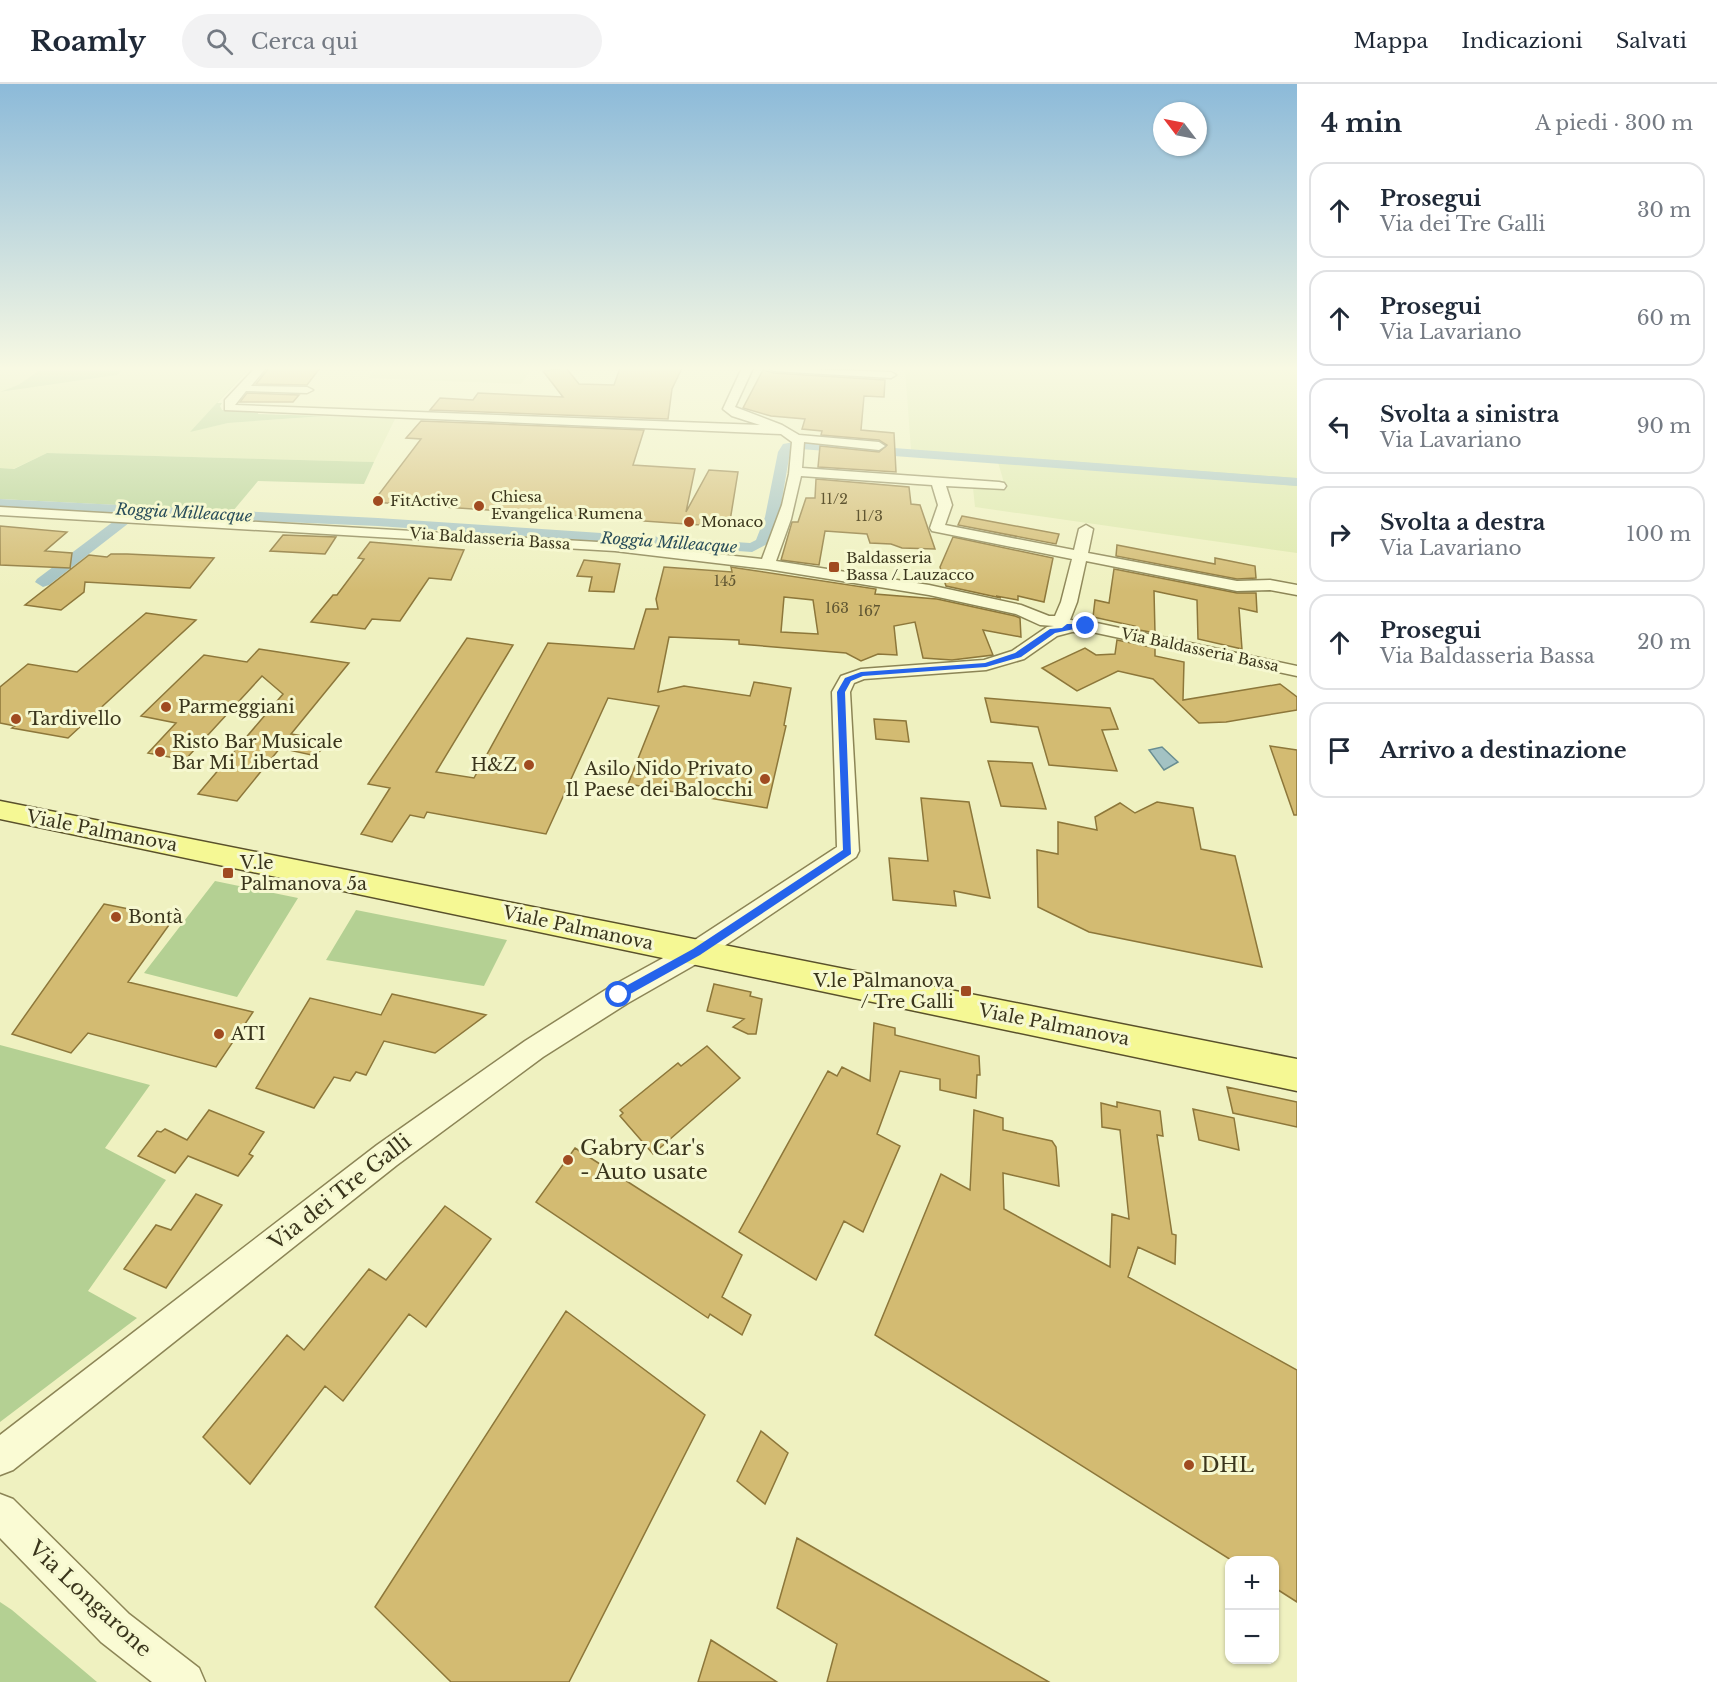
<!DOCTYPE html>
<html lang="it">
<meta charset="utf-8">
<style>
:root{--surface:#fff;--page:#f2f2f3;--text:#1f2937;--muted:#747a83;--line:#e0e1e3}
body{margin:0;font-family:"Libre Baskerville",serif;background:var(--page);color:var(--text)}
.controls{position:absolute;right:18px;bottom:18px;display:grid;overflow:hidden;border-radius:12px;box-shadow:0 2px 4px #0004}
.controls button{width:54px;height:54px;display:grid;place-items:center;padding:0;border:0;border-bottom:2px solid var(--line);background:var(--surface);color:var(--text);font:30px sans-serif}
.compass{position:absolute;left:1153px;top:18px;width:54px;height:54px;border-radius:50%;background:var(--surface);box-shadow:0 2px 4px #0004;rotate:302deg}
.stop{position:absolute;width:18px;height:18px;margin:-14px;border:4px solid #2563eb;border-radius:50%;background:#fff}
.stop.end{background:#2563eb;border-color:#fff;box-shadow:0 2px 6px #0008}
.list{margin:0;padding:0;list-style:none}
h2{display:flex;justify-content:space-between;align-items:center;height:78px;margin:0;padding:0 24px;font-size:26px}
h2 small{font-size:20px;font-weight:400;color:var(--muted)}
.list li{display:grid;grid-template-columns:39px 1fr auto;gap:18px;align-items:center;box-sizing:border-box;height:96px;margin:0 12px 12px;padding:0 12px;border:2px solid var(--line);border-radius:18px}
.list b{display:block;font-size:22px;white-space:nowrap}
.list p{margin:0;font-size:20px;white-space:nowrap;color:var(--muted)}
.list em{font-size:20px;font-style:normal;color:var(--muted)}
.icon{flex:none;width:33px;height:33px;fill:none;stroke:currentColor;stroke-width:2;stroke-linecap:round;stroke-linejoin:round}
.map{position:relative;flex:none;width:1297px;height:1598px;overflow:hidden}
header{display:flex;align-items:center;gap:36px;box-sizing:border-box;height:84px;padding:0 30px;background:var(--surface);border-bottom:2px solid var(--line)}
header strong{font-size:28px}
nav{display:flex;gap:33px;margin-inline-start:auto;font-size:21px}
.search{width:420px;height:54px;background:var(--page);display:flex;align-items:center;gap:15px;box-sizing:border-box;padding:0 21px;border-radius:33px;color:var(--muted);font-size:22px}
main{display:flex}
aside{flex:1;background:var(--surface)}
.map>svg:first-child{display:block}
.farmland{fill:#dde8ac}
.green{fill:#b4d093}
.water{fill:#a3c2c3;stroke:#698e92;stroke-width:1.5}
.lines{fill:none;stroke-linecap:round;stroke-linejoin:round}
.canal{fill:#a3c2c3;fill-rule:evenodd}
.building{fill:#d3bb72;stroke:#8d773a;stroke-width:1.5;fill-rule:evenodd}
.minor-casing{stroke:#8c8556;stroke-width:3}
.major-casing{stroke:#59502b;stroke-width:3}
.minor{fill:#fafbd4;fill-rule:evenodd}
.major{fill:#f5f894;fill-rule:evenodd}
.route{fill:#2563eb}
.poi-dot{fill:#a04b21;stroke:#f6f8d0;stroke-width:2}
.labels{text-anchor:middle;stroke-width:6;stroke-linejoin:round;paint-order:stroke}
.far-number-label{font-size:14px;fill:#605632}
.far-poi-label{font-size:15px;fill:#3a351c;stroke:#f6f8d0;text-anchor:start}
.far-street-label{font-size:15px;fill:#3a351c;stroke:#f6f8d0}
.far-water-label{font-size:16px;font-style:italic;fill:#2a4e5b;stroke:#f6f8d0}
.poi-label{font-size:18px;fill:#3a351c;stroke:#f6f8d0;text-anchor:start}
.street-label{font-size:18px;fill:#3a351c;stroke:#f6f8d0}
.near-poi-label{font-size:21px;fill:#3a351c;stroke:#f6f8d0;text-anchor:start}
.near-street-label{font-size:21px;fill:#3a351c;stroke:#f6f8d0}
</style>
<header>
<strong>Roamly</strong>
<div class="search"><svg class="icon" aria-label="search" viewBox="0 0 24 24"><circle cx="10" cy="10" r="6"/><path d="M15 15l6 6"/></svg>Cerca qui</div>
<nav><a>Mappa</a><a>Indicazioni</a><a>Salvati</a></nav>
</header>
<main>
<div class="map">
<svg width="1297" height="1598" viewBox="0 0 1297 1598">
<rect width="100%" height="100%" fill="#eff1c0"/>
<!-- farmland -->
<path class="farmland" d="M0 284H43L18 301 1 308 117 291 124 284H249L192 347 228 339 324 332 395 335 374 378 47 369 13 385 0 384Z
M374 284H532L521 300 369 294Z
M905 284H1297V394L911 366Z
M998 378 1297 402V469L975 423 973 404 1006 406Z"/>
<!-- green -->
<path class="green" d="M43 284H124L117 291 0 308 18 301Z
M249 284H250L217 319H222L220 322 222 326 258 329V330L324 332 228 339 190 348Z
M911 366 1297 394V402L912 371Z
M47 369 374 378 364 400 258 397 233 427 0 415V384L14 385Z
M215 797 298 814 237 913 144 889Z
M356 826 507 856 484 902 326 876Z
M0 961 150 1001 105 1064 166 1096 88 1207 137 1234 0 1338Z
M0 1518 12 1526 97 1598H0Z"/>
<!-- water -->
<path class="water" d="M1162 663 1178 678 1164 686 1149 666Z"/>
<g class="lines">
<!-- canal -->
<path class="canal" d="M800 357 1297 394V402L800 365 790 368 779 433 769 459 752 468 378 442 138 432 49 501 43 503 35 498 37 495 122 431 0 423V415L378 434 750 459 756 456 765 433 778 368 783 360Z"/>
</g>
<!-- building -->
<path class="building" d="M269 284H320L307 301 256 300Z
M566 284 579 300 614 301 620 284H682L672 305 668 335 430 326 440 314 473 316 478 309 563 313 543 287Z
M763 286 774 289 885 296 884 313 864 312 861 346 894 349 896 388 818 383 820 362 879 368 887 361 879 356 821 351 822 347 802 345 805 335 771 332 743 324Z
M247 309 299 311 293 318H240Z
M421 337 644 346 633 381 695 385 686 428 709 386 738 388 729 443 373 418 421 355 406 354Z
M816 395 909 403 911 420 920 421 935 465 902 464 891 460 870 459 867 450 825 447 819 481 781 476 792 438H798L806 414H815Z
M962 432 1059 450 1056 460 958 441Z
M0 442 67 448 45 467 72 469 70 484 0 481Z
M283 451 336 453 325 470 270 467Z
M953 453 1053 474 1044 518 1018 512V516L996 512 1001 514 946 502 940 483Z
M370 458 464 466 451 496 429 494 400 537 372 535 365 545 311 538 333 511H337L364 475 358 474Z
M1117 461 1215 480V474L1255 482 1256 494 1237 495 1116 472Z
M111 470H127L214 474 190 504 85 498 84 508 61 526 25 521 89 471 107 473Z
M584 476 620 480 614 508 589 507 592 493 577 492Z
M664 483 732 488 731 483 737 484 876 505 875 510 937 515 1015 532 1020 534 1021 553 983 546 993 571 952 576 923 574 915 538 894 542 897 571 878 570 861 577 846 569 739 560V556L669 553 658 608 684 602 750 612 754 598 791 604 784 641 786 642 767 724 628 700 659 622 608 614 546 750 427 728 424 734 410 731 392 758 361 750 390 704 368 700 467 554 513 561 436 688 474 694 548 559 634 565 646 525H658L656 515ZM784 513 813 516 818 550 781 548Z
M1114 485 1237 509H1256L1257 528 1239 524 1242 565 1198 555 1197 516 1154 507 1155 549 1129 544 1134 542 1093 533 1095 516 1109 519Z
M146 529 196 536 68 654 12 644 15 642 0 639V603L28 580 77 588Z
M1117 556 1155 564V572L1184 578 1183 616 1280 600 1297 613V626L1226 638 1199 639 1153 595 1118 587 1077 607 1042 584 1085 564 1096 571 1115 570Z
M259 565 349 579 291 650 329 656 316 672 280 664 237 717 198 710 283 610 262 592 185 676 148 669 176 639 141 632 204 571 247 578Z
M985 614 1110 624 1118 645 1102 646 1117 687 1049 681 1038 643 991 638Z
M874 635 906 637 909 658 876 655Z
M1270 662 1297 666V731H1294Z
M988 677 1032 679 1046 725 1001 722Z
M921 714 969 718 990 814 954 807 956 822 893 816 889 774 928 777Z
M1157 718 1193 724 1201 765 1235 772 1262 883 1089 848 1038 823 1037 766 1058 770V738L1097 746 1095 733 1120 719 1135 729Z
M104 820 174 834 128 898 253 928 216 983 88 949 71 969 12 950Z
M714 900 751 908 750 912 762 915 756 950H748L733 943 744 935 707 927Z
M392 910 486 931 435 969 384 957 366 991 356 988 350 997 334 993 314 1024 256 1004 310 914 381 931Z
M874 939 895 944V951L979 972 980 991H977L976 1014 940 1006V995L900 987 877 1050 900 1062 863 1148 844 1137 816 1196 739 1148 828 987 837 992 842 983 870 997Z
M707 962 740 994 653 1070 620 1032 623 1029 620 1026 678 979 681 982Z
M1227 1003 1297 1018V1043L1233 1029Z
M1117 1018 1160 1027 1163 1052 1157 1051 1172 1150 1176 1151 1175 1180 1138 1163 1128 1193 1297 1286V1518L1275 1504V1476H1231L875 1251 941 1090 970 1106 974 1026 1003 1034V1046L1052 1057 1056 1063 1059 1102 1003 1089 1004 1125 1110 1183 1112 1130 1129 1135 1120 1046 1102 1043 1101 1019 1117 1023Z
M1193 1025 1234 1034 1239 1066 1199 1056Z
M209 1026 264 1048 249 1070 253 1072 238 1092 188 1072 175 1089 138 1072 157 1047 161 1048 165 1045 187 1056Z
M575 1064 742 1171 722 1213 751 1231 742 1251 710 1230 708 1234 536 1118Z
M196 1110 222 1121 166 1204 124 1185 156 1141 171 1146Z
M445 1122 491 1155 426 1243 409 1230 343 1317 325 1302 250 1400 203 1353 287 1251 304 1266 369 1185 386 1196Z
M566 1227 705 1331 569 1598H451L375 1523Z
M761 1347 788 1369 765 1420 737 1397Z
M797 1454 854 1487 1049 1598H827L837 1560 777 1524Z
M711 1556 777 1598H698Z"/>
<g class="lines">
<defs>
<path id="minor" d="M255 284H266L251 302 307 303 313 306 307 309 246 307 235 321 760 341 732 332 723 325 742 284H753L735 323 782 341 799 351 879 358 885 362 879 366 804 358 802 384 999 398 1004 399 1006 402 1004 405 946 402 952 421 945 441 1074 466 1079 445 1086 441 1093 445 1088 469 1237 497 1270 496 1297 501V511L1270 506 1237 507 1086 477 1077 518 1070 536 1092 538 1297 582V592L1092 548H1072L1057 552 1024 575 986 586 864 595 854 599 850 608 859 767 856 773 705 875 628 919 543 973 397 1081 13 1386 0 1391V1351L377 1061 525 957 610 903 687 861 837 763 832 608 841 592 861 585 984 576 1012 567 1047 543 1054 542 1040 541 1016 530 929 511 767 485 615 467 0 431V423L615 459 762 475 782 421 789 390 792 358 781 350 225 326V316ZM801 392 932 401 938 421 930 444 932 447 1072 475 1061 518 1055 532H1049L1021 521 929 501 776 477 791 435Z
M769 284 891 288 896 291 891 294 774 287Z
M0 1410 13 1415 129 1530 199 1584 205 1598H152L101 1558 0 1454Z"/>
<path id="major" d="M0 717 1297 975V1007L0 735Z"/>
</defs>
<!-- minor casing -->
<use href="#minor" class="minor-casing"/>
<!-- major casing -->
<use href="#major" class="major-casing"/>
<!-- minor -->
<use href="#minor" class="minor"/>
<!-- major -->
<use href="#major" class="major"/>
</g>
<!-- sky -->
<linearGradient id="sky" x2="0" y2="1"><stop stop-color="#8cbad9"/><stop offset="0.56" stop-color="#f8f9e3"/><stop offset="1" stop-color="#f8f9e3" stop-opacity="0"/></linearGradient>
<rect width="1297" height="508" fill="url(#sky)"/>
<!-- route -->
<path class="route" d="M1067 540H1086L1089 542 1055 549 1021 573 986 583 863 592 851 597 845 608 851 770 700 871 623 914H615V908L693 865 843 766 837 608 845 594 861 588 985 579 1015 569 1050 545 1062 544Z"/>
<!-- markers -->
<g class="poi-dot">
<circle cx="378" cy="417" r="6"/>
<circle cx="479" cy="422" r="6"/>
<circle cx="689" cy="438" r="6"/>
<rect x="828" y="477" width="12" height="12" rx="3"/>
<circle cx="166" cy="623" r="6"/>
<circle cx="16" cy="635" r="6"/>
<circle cx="160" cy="668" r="6"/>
<circle cx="529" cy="681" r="6"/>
<circle cx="765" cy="695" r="6"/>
<rect x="222" y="783" width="12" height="12" rx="3"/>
<circle cx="116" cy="833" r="6"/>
<rect x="960" y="901" width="12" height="12" rx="3"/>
<circle cx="219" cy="950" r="6"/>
<circle cx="568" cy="1076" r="6"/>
<circle cx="1189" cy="1381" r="6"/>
</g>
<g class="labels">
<!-- far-number labels -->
<g class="far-number-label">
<text x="834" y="420">11/2</text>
<text x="869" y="437">11/3</text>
<text x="725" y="502">145</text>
<text x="837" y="529">163</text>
<text x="869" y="532">167</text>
</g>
<!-- far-poi labels -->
<g class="far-poi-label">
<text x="491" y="418">Chiesa<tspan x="491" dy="17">Evangelica Rumena</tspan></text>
<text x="390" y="422">FitActive</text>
<text x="701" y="443">Monaco</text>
<text x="846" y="479">Baldasseria<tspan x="846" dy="17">Bassa / Lauzacco</tspan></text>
</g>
<!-- far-street labels -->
<g class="far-street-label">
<text transform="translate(490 455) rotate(4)" y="5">Via Baldasseria Bassa</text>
<text transform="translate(1200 566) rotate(12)" y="5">Via Baldasseria Bassa</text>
</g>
<!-- far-water labels -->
<g class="far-water-label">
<text transform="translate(184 428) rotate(3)" y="6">Roggia Milleacque</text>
<text transform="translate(669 458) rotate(4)" y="6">Roggia Milleacque</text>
</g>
<!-- poi labels -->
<g class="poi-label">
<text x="178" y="629">Parmeggiani</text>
<text x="28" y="641">Tardivello</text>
<text x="172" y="664">Risto Bar Musicale<tspan x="172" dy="21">Bar Mi Libertad</tspan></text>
<text x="517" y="687" text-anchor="end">H&amp;Z</text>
<text x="753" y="691" text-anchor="end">Asilo Nido Privato<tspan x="753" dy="21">Il Paese dei Balocchi</tspan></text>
<text x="240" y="785">V.le<tspan x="240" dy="21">Palmanova 5a</tspan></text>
<text x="128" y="839">Bontà</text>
<text x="954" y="903" text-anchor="end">V.le Palmanova<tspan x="954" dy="21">/ Tre Galli</tspan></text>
<text x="231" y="956">ATI</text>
</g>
<!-- street labels -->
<g class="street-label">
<text transform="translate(102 747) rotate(11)" y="6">Viale Palmanova</text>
<text transform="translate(578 844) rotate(12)" y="6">Viale Palmanova</text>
<text transform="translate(1054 941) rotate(11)" y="6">Viale Palmanova</text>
</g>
<!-- near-poi labels -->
<g class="near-poi-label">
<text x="580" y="1071">Gabry Car's<tspan x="580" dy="24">- Auto usate</tspan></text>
<text x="1201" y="1388">DHL</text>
</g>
<!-- near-street labels -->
<g class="near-street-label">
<text transform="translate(340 1108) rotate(-38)" y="7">Via dei Tre Galli</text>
<text transform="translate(90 1515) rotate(43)" y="7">Via Longarone</text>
</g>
</g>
</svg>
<div class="controls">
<button>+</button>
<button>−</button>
</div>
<svg class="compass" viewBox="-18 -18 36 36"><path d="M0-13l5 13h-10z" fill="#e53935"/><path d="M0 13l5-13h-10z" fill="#747a83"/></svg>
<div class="stop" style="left:619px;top:911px"></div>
<div class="stop end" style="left:1086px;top:542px"></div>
</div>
<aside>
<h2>4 min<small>A piedi · 300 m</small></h2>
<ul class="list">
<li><svg class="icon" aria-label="ahead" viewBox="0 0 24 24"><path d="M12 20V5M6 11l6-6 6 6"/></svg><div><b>Prosegui</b><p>Via dei Tre Galli</p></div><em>30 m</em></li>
<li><svg class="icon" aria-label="ahead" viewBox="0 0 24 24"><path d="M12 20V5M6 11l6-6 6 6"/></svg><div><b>Prosegui</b><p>Via Lavariano</p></div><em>60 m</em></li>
<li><svg class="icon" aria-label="left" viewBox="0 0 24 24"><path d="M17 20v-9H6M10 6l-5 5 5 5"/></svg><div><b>Svolta a sinistra</b><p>Via Lavariano</p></div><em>90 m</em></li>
<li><svg class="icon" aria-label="right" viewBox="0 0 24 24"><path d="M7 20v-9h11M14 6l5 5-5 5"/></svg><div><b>Svolta a destra</b><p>Via Lavariano</p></div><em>100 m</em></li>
<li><svg class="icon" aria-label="ahead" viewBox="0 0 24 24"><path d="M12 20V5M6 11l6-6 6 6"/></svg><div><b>Prosegui</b><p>Via Baldasseria Bassa</p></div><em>20 m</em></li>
<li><svg class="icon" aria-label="arrive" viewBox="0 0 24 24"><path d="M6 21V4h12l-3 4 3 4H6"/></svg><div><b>Arrivo a destinazione</b></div></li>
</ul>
</aside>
</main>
